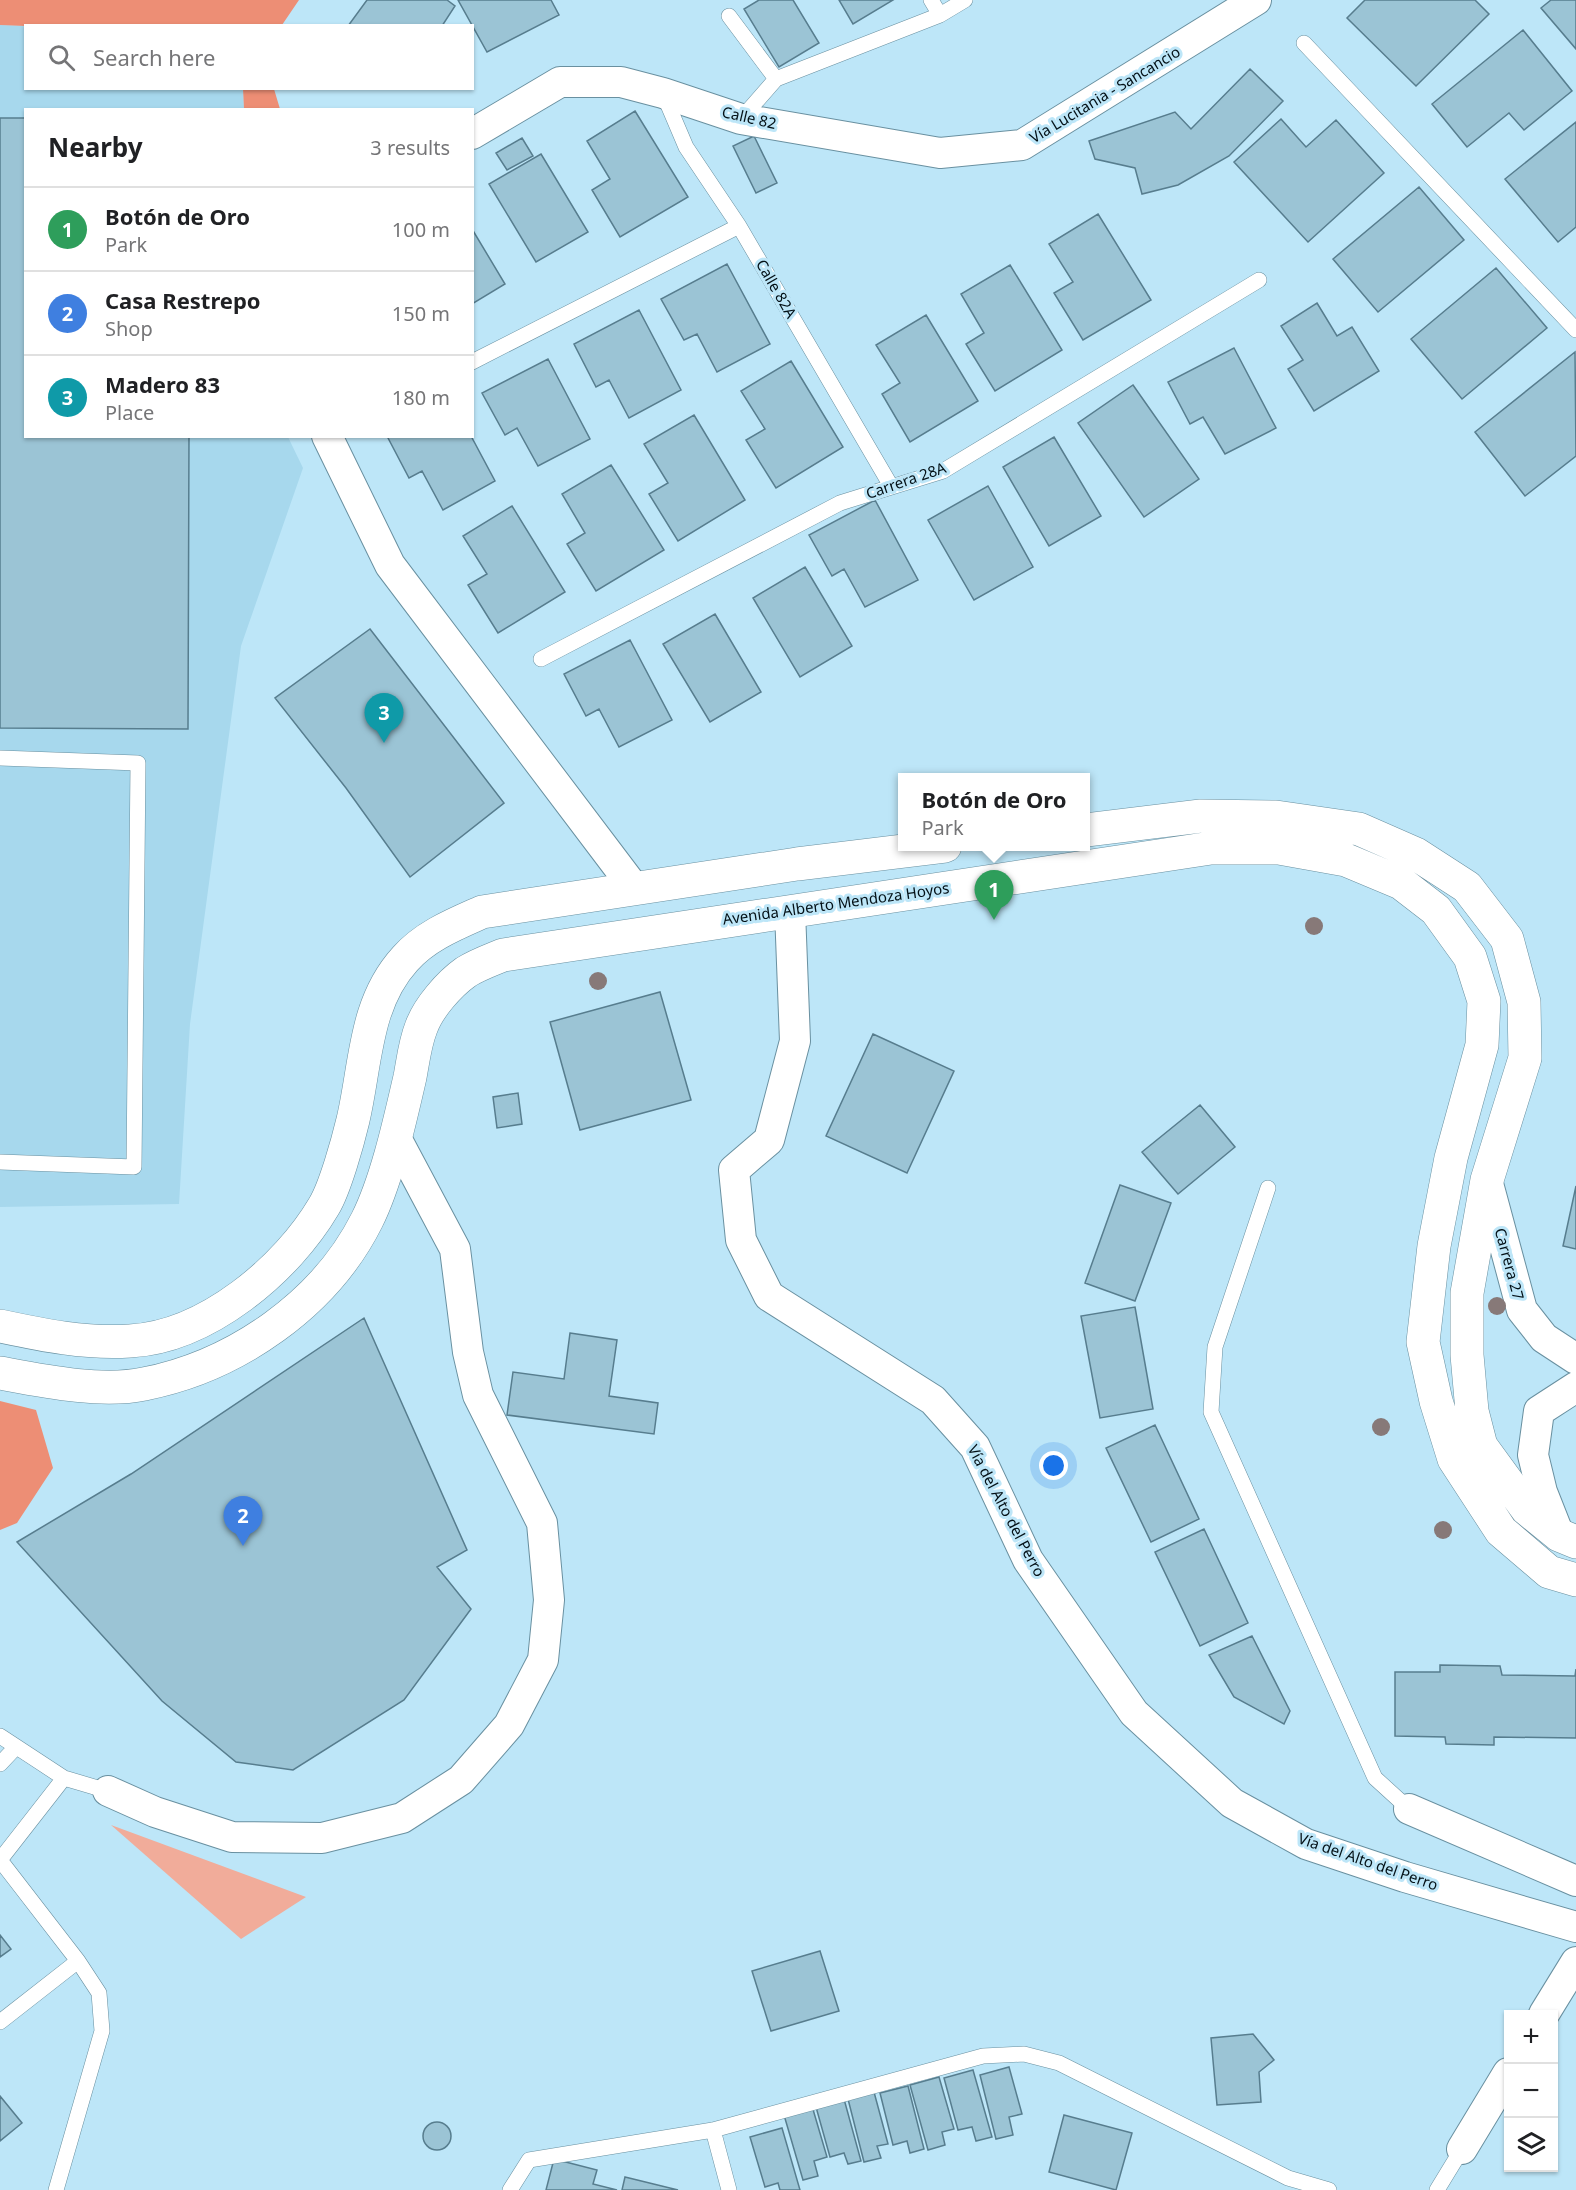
<!DOCTYPE html>
<meta charset="utf-8">
<style>
:root{--surface:#fff;--page:#f2f2f2;--text:#202124;--muted:#757577;--line:#e0e0e0;--accent:#7c3aed}
body{margin:0;font-family:"Noto Sans",sans-serif;background:var(--page);color:var(--text)}
.controls{position:absolute;right:18px;bottom:18px;display:grid;overflow:hidden;border-radius:0px;box-shadow:0 2px 4px #0004}
.controls button{width:54px;height:54px;display:grid;place-items:center;padding:0;border:0;border-bottom:2px solid var(--line);background:var(--surface);color:var(--text);font:30px sans-serif}
.you{position:absolute;left:1054px;top:1466px;width:21px;height:21px;margin:-15px;border:4px solid #fff;border-radius:50%;background:#1a73e8;box-shadow:0 0 0 9px #1a73e833}
.badge{display:grid;place-items:center;width:39px;height:39px;border-radius:50%;background:var(--accent);color:#fff;font-size:20px;font-weight:700}
.pin{position:absolute;translate:-50% -50px;filter:drop-shadow(0 2px 3px #0008)}
.pin::after{content:'';position:absolute;top:32px;width:21px;height:18px;background:inherit;clip-path:polygon(0 0,100% 0,50% 100%)}
.popup{position:absolute;left:898px;top:773px;width:192px;height:78px;box-sizing:border-box;display:grid;place-content:center;border-radius:0px;background:var(--surface);filter:drop-shadow(0 2px 4px #0005);font-size:20px;white-space:nowrap;color:var(--muted)}
.popup b{font-size:22px;color:var(--text)}
.popup::after{content:'';position:absolute;left:50%;top:100%;margin-left:-12px;border:12px solid transparent;border-top-color:var(--surface)}
.list{margin:0;padding:0;list-style:none}
h2{display:flex;justify-content:space-between;align-items:center;height:78px;margin:0;padding:0 24px;font-size:26px}
h2 small{font-size:20px;font-weight:400;color:var(--muted)}
.list li{display:grid;grid-template-columns:39px 1fr auto;gap:18px;align-items:center;box-sizing:border-box;height:84px;padding:0 24px;border-top:2px solid var(--line)}
.list b{display:block;font-size:22px;white-space:nowrap}
.list p{margin:0;font-size:20px;white-space:nowrap;color:var(--muted)}
.list em{font-size:20px;font-style:normal;color:var(--muted)}
.icon{flex:none;width:33px;height:33px;fill:none;stroke:currentColor;stroke-width:2;stroke-linecap:round;stroke-linejoin:round}
.map{position:relative;flex:none;width:1576px;height:2190px;overflow:hidden}
.search{position:absolute;background:var(--surface);box-shadow:0 2px 4px #0004;left:24px;top:24px;width:450px;height:66px;display:flex;align-items:center;gap:15px;box-sizing:border-box;padding:0 21px;border-radius:0px;color:var(--muted);font-size:22px}
.panel{position:absolute;background:var(--surface);box-shadow:0 2px 4px #0004;left:24px;top:108px;width:450px;height:330px;border-radius:0px}
.map>svg:first-child{display:block}
.built{fill:#a7d8ed}
.green{fill:#f1ac9a}
.forest{fill:#ed8e75}
.building{fill:#9bc4d5;stroke:#577d8e;stroke-width:1.5}
.lines{fill:none;stroke-linecap:round;stroke-linejoin:round}
.service-casing{stroke:#6990a0;stroke-width:16}
.minor-casing{stroke:#6990a0;stroke-width:32}
.primary-casing{stroke:#6990a0;stroke-width:34}
.service{stroke:#fff;stroke-width:15}
.minor{stroke:#fff;stroke-width:30}
.primary{stroke:#fff;stroke-width:33}
.tree{fill:#877978}
.labels{text-anchor:middle;stroke-width:6;stroke-linejoin:round;paint-order:stroke}
.street-label{font-size:15px;fill:#031016;stroke:#bde6f8}
</style>
<div class="map">
<svg width="1576" height="2190" viewBox="0 0 1576 2190">
<rect width="100%" height="100%" fill="#bde6f8"/>
<!-- built -->
<path class="built" d="M0 25 25 26 26 88 243 89 244 109 26 110V436L288 437 303 468 241 646 190 1024 179 1204 0 1207Z"/>
<!-- green -->
<path class="green" d="M111 1825 306 1897 241 1939Z"/>
<!-- forest -->
<path class="forest" d="M0 0H299L282 25 25 26 0 25Z
M243 89H274L280 109H244Z
M0 1401 36 1410 53 1468 17 1523 0 1530Z"/>
<!-- building -->
<path class="building" d="M367 0H447L455 6 442 26H348Z
M458 0H551L559 15 487 52Z
M759 0H793L819 43 779 67 744 9Z
M839 0H893L853 24Z
M1365 0H1475L1489 14 1416 86 1347 18Z
M1551 0H1576V49L1541 8Z
M1523 30 1572 91 1524 130 1509 113 1467 147 1432 104Z
M1250 69 1283 101 1229 156 1178 185 1142 194 1135 168 1095 159 1089 141 1175 112 1191 129Z
M635 111 688 197 620 237 592 190 610 179 587 141Z
M0 118H26V436H189L188 729 0 728Z
M1281 119 1306 147 1336 120 1384 173 1308 242 1234 162Z
M1576 122V227L1558 242 1505 179Z
M754 136 777 183 756 193 733 146Z
M522 138 533 156 507 170 496 153Z
M541 154 588 232 536 262 489 184Z
M1419 187 1464 240 1378 312 1333 259Z
M1098 214 1151 300 1083 340 1054 293 1073 282 1049 244Z
M472 229 505 284 472 304Z
M727 264 770 344 717 372 697 334 684 340 661 299Z
M1010 265 1062 350 995 391 966 344 984 333 961 294Z
M1496 268 1547 328 1462 399 1411 339Z
M1317 303 1337 336 1352 327 1379 371 1314 411 1288 369 1303 360 1281 326Z
M639 310 681 390 629 418 609 380 596 387 574 344Z
M926 315 978 401 910 442 882 394 900 383 876 345Z
M1234 348 1276 428 1225 454 1203 417 1190 424 1168 382Z
M1575 352 1576 456 1525 496 1475 432Z
M548 359 590 439 538 466 517 428 505 435 482 393Z
M791 361 843 447 776 488 746 440 765 429 741 391Z
M1133 385 1199 479 1144 517 1078 423Z
M694 415 745 500 678 541 649 494 668 483 644 444Z
M387 436H471L495 481 443 510 422 471 409 478Z
M1054 437 1101 516 1049 546 1003 467Z
M611 465 664 550 596 591 567 544 585 533 562 494Z
M988 486 1033 567 974 600 928 520Z
M875 500 918 580 865 607 844 569 832 576 809 535Z
M512 506 565 592 498 633 468 585 487 574 463 536Z
M805 567 852 646 800 677 753 598Z
M715 614 761 692 710 722 663 644Z
M370 629 504 803 410 877 346 788 275 698Z
M630 640 672 720 619 747 599 709 586 716 564 674Z
M660 992 691 1100 580 1130 550 1022Z
M873 1034 954 1071 907 1173 826 1136Z
M518 1093 522 1124 497 1128 493 1097Z
M1200 1105 1235 1147 1178 1194 1142 1152Z
M1120 1185 1171 1203 1135 1301 1085 1283Z
M1576 1186V1249L1563 1246Z
M1135 1307 1153 1409 1100 1418 1081 1316Z
M364 1318 467 1550 437 1567 471 1609 404 1700 293 1770 236 1762 162 1701 17 1542 131 1474Z
M570 1333 617 1340 609 1396 658 1403 654 1434 507 1415 513 1372 564 1379Z
M1155 1425 1199 1519 1151 1542 1106 1448Z
M1204 1529 1248 1623 1200 1646 1155 1552Z
M1252 1636 1290 1711 1284 1724 1234 1697 1209 1655Z
M1440 1665 1500 1666 1502 1675 1575 1676 1576 1669V1738L1494 1737V1745L1446 1744 1445 1737 1395 1736V1672H1440Z
M0 1935 11 1949 0 1957Z
M820 1951 839 2011 771 2031 752 1971Z
M1253 2034 1274 2060 1259 2072 1261 2102 1217 2105 1211 2038Z
M1009 2067 1022 2114 1009 2117 1013 2135 996 2139 980 2075Z
M973 2070 992 2137 976 2141 972 2127 958 2130 944 2078Z
M939 2077 954 2129 942 2132 945 2145 928 2150 910 2085Z
M908 2086 924 2149 910 2153 907 2141 893 2145 880 2093Z
M874 2092 888 2144 877 2146 881 2158 864 2162 848 2099Z
M0 2096 22 2123 0 2141Z
M844 2099 861 2161 848 2164 844 2153 830 2157 816 2107Z
M812 2106 827 2157 814 2161 818 2176 803 2180 784 2115Z
M1064 2115 1132 2133 1116 2190 1049 2172Z
M423 2136a14 14 0 1 1 28 0a14 14 0 1 1-28 0Z
M782 2128 800 2190H780L778 2183 765 2187 750 2137Z
M554 2159 597 2170 593 2184 617 2190H546Z
M625 2177 678 2190H622Z"/>
<g class="lines">
<defs>
<path id="service" d="M931 0 940 15
M729 16 776 79
M1304 43 1576 330
M663 93 686 147 739 226 891 486
M741 119 776 79 940 15 965 0
M472 362 739 226
M541 659 840 503 943 471 1259 280
M0 758 138 763 134 1167 0 1162
M1268 1188 1215 1347 1211 1412 1375 1778 1409 1809
M0 1736 64 1778 108 1791
M0 1764 16 1747
M0 1860 78 1961 99 1993 102 2031 56 2190
M0 1860 64 1778
M0 2022 78 1961
M713 2130 729 2190
M510 2190 529 2160 713 2130 983 2056 1024 2054 1059 2063 1288 2178 1329 2190
M1437 2190 1462 2149"/>
<path id="minor" d="M472 134 560 82H621L663 93 741 119 940 153 1022 145 1256 0
M327 436 390 565 635 889
M790 911 795 1041 769 1140 734 1170 741 1240 769 1296 933 1400 975 1447 1028 1560 1134 1713 1232 1803 1306 1844 1405 1877 1576 1927
M1487 1180 1522 1310 1544 1338 1576 1359
M1559 1535 1542 1492 1533 1455 1539 1411 1576 1387
M108 1791 155 1812 232 1837 322 1838 402 1818 461 1780 509 1725 543 1660 549 1600 542 1523 478 1395 468 1352 455 1249 396 1138
M1409 1809 1576 1881
M1544 2014 1576 1962
M1462 2149 1508 2073"/>
<path id="primary" d="M1086 830 1201 816 1276 817 1359 829 1416 854 1467 887 1507 939 1524 1002 1525 1058 1487 1180 1467 1293V1355L1472 1411 1481 1446 1527 1509 1559 1535 1576 1542
M0 1326C42 1335 86 1344 130 1341 207 1337 287 1269 324 1206 335 1188 348 1141 353 1120 366 1065 364 1004 405 959 425 936 455 924 482 912L797 864 945 846
M0 1373C43 1381 101 1393 144 1384 236 1366 325 1304 367 1220 387 1180 400 1120 410 1077 413 1061 415 1043 421 1028 428 1008 449 984 466 972 477 965 491 960 503 955L1211 848H1279L1346 860 1401 883 1436 910 1470 957 1484 1001 1482 1045 1451 1158 1434 1246 1423 1342 1436 1401 1454 1459 1501 1531 1549 1572 1576 1580"/>
</defs>
<!-- service casing -->
<use href="#service" class="service-casing"/>
<!-- minor casing -->
<use href="#minor" class="minor-casing"/>
<!-- primary casing -->
<use href="#primary" class="primary-casing"/>
<!-- service -->
<use href="#service" class="service"/>
<!-- minor -->
<use href="#minor" class="minor"/>
<!-- primary -->
<use href="#primary" class="primary"/>
</g>
<!-- trees -->
<g class="tree">
<circle cx="1314" cy="926" r="9"/>
<circle cx="598" cy="981" r="9"/>
<circle cx="1497" cy="1306" r="9"/>
<circle cx="1381" cy="1427" r="9"/>
<circle cx="1443" cy="1530" r="9"/>
</g>
<g class="labels">
<!-- street labels -->
<g class="street-label">
<text transform="translate(1105 95) rotate(-31)" y="5">Vía Lucitania - Sancancio</text>
<text transform="translate(749 118) rotate(13)" y="5">Calle 82</text>
<text transform="translate(776 289) rotate(60)" y="5">Calle 82A</text>
<text transform="translate(906 481) rotate(-19)" y="5">Carrera 28A</text>
<text transform="translate(836 904) rotate(-8)" y="5">Avenida Alberto Mendoza Hoyos</text>
<text transform="translate(1509 1264) rotate(75)" y="5">Carrera 27</text>
<text transform="translate(1006 1511) rotate(62)" y="5">Vía del Alto del Perro</text>
<text transform="translate(1368 1862) rotate(19)" y="5">Vía del Alto del Perro</text>
</g>
</g>
</svg>
<div class="controls">
<button>+</button>
<button>−</button>
<button><svg class="icon" aria-label="layers" viewBox="0 0 24 24"><path d="M12 4l9 5-9 5-9-5zM3 14l9 5 9-5"/></svg></button>
</div>
<div class="you"></div>
<div class="pin badge" style="left:994px;top:920px;background:#2e9e5b">1</div>
<div class="popup"><b>Botón de Oro</b>Park</div>
<div class="pin badge" style="left:243px;top:1546px;background:#3f7fe0">2</div>
<div class="pin badge" style="left:384px;top:743px;background:#0f9aa8">3</div>
<div class="search"><svg class="icon" aria-label="search" viewBox="0 0 24 24"><circle cx="10" cy="10" r="6"/><path d="M15 15l6 6"/></svg>Search here</div>
<section class="panel">
<h2>Nearby<small>3 results</small></h2>
<ul class="list">
<li><span class="badge" style="background:#2e9e5b">1</span><div><b>Botón de Oro</b><p>Park</p></div><em>100 m</em></li>
<li><span class="badge" style="background:#3f7fe0">2</span><div><b>Casa Restrepo</b><p>Shop</p></div><em>150 m</em></li>
<li><span class="badge" style="background:#0f9aa8">3</span><div><b>Madero 83</b><p>Place</p></div><em>180 m</em></li>
</ul>
</section>
</div>
